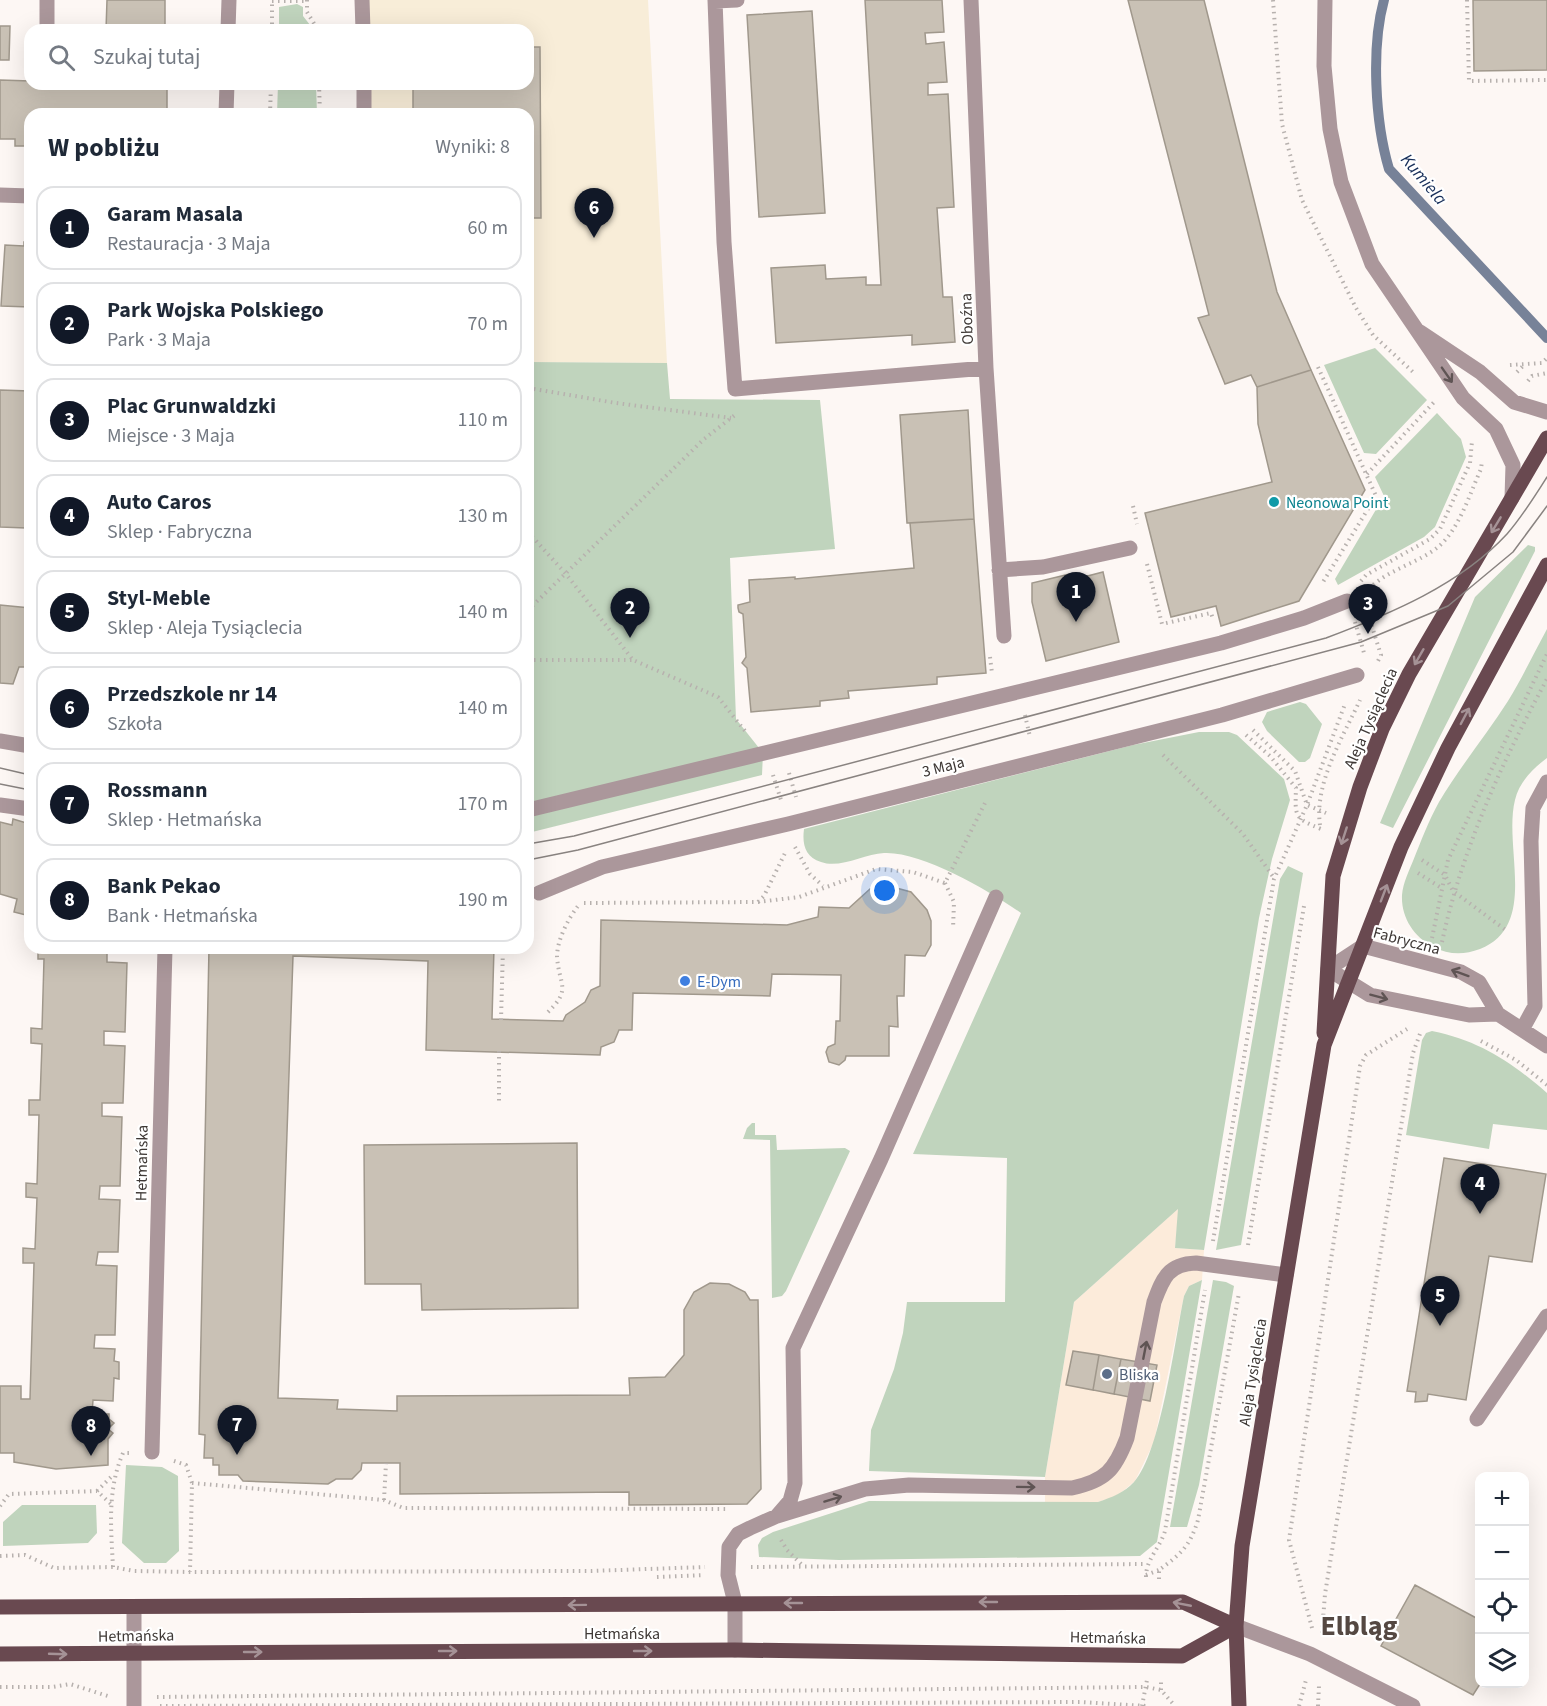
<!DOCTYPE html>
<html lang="pl">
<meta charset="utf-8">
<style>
:root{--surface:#fff;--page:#f2f2f3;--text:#1f2937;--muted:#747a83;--line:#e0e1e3;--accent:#111827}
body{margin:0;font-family:"Source Sans 3",sans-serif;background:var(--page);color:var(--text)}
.controls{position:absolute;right:18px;bottom:18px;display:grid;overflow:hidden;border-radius:12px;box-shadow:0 6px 24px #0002}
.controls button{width:54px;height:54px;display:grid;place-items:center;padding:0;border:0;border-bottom:2px solid var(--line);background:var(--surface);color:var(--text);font:30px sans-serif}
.you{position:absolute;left:885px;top:891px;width:21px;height:21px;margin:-15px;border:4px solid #fff;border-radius:50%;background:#1a73e8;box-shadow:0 0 0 9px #1a73e833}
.badge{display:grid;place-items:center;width:39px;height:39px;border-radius:50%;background:var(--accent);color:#fff;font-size:20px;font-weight:700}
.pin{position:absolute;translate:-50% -50px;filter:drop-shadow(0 2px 3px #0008)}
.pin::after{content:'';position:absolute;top:32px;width:21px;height:18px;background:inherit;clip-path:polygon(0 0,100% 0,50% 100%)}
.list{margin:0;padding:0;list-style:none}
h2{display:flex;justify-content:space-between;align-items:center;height:78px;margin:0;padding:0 24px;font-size:26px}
h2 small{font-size:20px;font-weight:400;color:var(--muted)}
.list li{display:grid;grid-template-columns:39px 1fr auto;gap:18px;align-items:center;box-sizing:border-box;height:84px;margin:0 12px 12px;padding:0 12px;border:2px solid var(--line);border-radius:18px}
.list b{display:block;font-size:22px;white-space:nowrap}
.list p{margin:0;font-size:20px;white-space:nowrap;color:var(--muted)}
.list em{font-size:20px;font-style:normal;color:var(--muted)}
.icon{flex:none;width:33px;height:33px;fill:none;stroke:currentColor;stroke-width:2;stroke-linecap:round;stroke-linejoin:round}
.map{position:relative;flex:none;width:1547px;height:1706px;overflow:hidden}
.search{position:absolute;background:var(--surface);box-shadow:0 6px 24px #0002;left:24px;top:24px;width:510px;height:66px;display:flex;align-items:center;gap:15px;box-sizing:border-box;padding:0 21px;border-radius:18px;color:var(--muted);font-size:22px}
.panel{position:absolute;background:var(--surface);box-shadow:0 6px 24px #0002;left:24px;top:108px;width:510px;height:846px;border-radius:18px}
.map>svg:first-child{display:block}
.commercial{fill:#fcebda}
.education{fill:#f8edd8}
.green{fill:#c0d4bd}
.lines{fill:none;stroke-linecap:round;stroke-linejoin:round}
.stream{stroke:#778298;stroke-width:10}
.building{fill:#c9c1b5;stroke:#a0988c;stroke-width:1.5}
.path{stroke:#b7b1ae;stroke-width:4;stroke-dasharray:1.5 4.5;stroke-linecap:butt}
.minor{stroke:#ab979b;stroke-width:15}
.major{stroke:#694950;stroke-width:15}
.tram{stroke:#898380;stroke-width:1.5}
.oneway{stroke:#5f5454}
.oneway2{stroke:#a59296}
.culture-dot{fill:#0f9aa8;stroke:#fff;stroke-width:2}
.shop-dot{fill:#3f7fe0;stroke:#fff;stroke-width:2}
.service-dot{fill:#5c6f8a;stroke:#fff;stroke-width:2}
.labels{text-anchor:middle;stroke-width:4.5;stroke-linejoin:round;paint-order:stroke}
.street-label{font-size:16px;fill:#3e3835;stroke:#fff}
.culture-label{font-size:16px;fill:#0d838f;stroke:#fff;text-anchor:start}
.shop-label{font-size:16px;fill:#366cbe;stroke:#fff;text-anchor:start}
.service-label{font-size:16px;fill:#4e5e75;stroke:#fff;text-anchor:start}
.water-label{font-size:18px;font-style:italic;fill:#172e59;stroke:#fff}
.town-label{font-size:28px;font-weight:bold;fill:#544842;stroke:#fff}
</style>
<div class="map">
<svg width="1547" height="1706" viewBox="0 0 1547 1706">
<rect width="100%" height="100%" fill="#fdf7f4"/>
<!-- commercial -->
<path class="commercial" d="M1179 1208 1175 1248 1204 1250 1202 1280 1189 1286 1184 1296 1154 1442 1135 1481 1117 1496 1098 1502H1045V1477L1074 1302Z"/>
<!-- education -->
<path class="education" d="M362 0H648L667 363 528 362V114H364V84H528V30H363Z"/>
<!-- green -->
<path class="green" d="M297 4 303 7V16L314 30H279V7Z
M278 84H316L317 114H277Z
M1375 348 1427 400 1376 454 1364 453 1324 365Z
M528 362 667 363 670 399 820 400 835 549 730 558 736 719 763 753 762 775 528 833Z
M1437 413 1461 439 1466 457 1435 527 1424 537 1338 585 1335 579 1384 496 1375 477Z
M1528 545 1535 547V551L1393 828 1380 823 1475 597Z
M1547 629V758C1532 769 1519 783 1515 800 1503 848 1539 925 1480 949 1464 955 1449 955 1433 947 1413 936 1401 917 1402 895 1403 883 1409 871 1413 861 1421 841 1429 820 1439 802 1460 767 1486 735 1508 701 1522 678 1534 653 1547 629Z
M1300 702 1306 704 1322 724 1310 758 1305 762H1299L1267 731 1262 722 1267 712Z
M1199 732H1229L1237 735 1284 779 1290 800 1272 859 1259 918 1204 1250 1175 1248 1178 1209 1074 1302 1045 1477 869 1471 871 1430 894 1369 903 1333 907 1302H1005L1007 1158 913 1154 1021 913C990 891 921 851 884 853 864 854 840 869 821 862 805 857 802 844 804 829L1133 745Z
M1288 866 1303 873 1241 1245 1216 1250 1280 879Z
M1432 1031C1480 1041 1510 1061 1547 1093V1130L1493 1124 1489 1149 1406 1135 1422 1040 1426 1033Z
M752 1123H755V1135H776L777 1150 845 1148 850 1151 786 1291 782 1296 772 1298 770 1140 743 1139 747 1128Z
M1202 1280 1157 1542 1140 1556 839 1560 759 1557 758 1545 762 1538 773 1532 869 1501 1098 1502C1112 1497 1124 1493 1134 1482 1161 1452 1175 1339 1184 1296L1189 1286Z
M1213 1280 1226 1282 1234 1286 1199 1485 1187 1527H1170Z
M126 1465 162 1467 178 1476 179 1551 166 1563H144L122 1543Z
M22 1505H96L97 1533 88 1543 3 1546V1522Z"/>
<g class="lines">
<!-- stream -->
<path class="stream" d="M1384 0C1371 47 1375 122 1389 169L1547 338"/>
</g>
<!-- building -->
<path class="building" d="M107 0H165V30H106Z
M865 0H942L944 32 925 33 926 44 944 42 947 82 928 83V95L948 94 954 207 937 208 943 297H952L955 342 912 345V335L776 343 771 268 825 265 826 279 866 277V285H881Z
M1128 0H1204L1277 292 1311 370 1257 387 1251 375 1225 384 1198 318 1209 315Z
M1473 0H1547V70L1474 71Z
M812 11 825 213 759 217 747 15Z
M0 26H10L9 60H0Z
M528 47H540L541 218H528V114H413V84H528Z
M0 80 30 81V84H167V114H30V146H15V139H0Z
M24 242H30V307L1 306 5 245 24 246Z
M1311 370 1365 490 1299 601 1221 626 1216 606 1171 617 1145 513 1272 482 1258 424 1257 387Z
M0 390 29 391 26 528 0 527Z
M968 410 974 519 907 523 900 415Z
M974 519 986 673 937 677V684L848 691 849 698 820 701V706L751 712 747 668 742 663 746 657 743 614 739 612 738 608V605L750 602 749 580 795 577V579L914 568 910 523Z
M1103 572 1119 642 1046 661 1032 602V583L1070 574 1072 580Z
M0 605 30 608V667H19L13 684 0 683Z
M13 819 30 824V916L14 912 17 899 0 894V822L12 825Z
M889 886 911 892 927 910 931 921V945L925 956 905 955 904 996H897L898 1027 889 1026V1056H846L845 1060 839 1065 829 1062 826 1052 828 1047 835 1044 836 1021H840L841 975 772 974 770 996 633 993 632 1030H619L614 1042 601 1047 600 1055 426 1050 428 961 293 956 278 1398 338 1400 337 1409 397 1411V1396L630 1395 629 1378 665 1377 684 1355V1310L694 1292 710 1283 729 1284 745 1292 750 1300H758L761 1489 747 1504 629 1505V1492L400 1494V1463H362L361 1470 352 1479H336L328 1484 243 1481 238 1475H219V1465H213V1458H204L205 1435 199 1434 209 948H494L492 1019 563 1021 566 1015 585 1002 591 990 600 986 601 920 787 925 818 917 819 907 849 908 870 889Z
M38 948H127H107V962L127 963 125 1032 104 1031V1045L125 1046 123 1103H102V1116L122 1117 120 1186H100L99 1199 120 1200 118 1252H98L96 1265 117 1266 115 1335H95L94 1348 115 1349 114 1361 119 1362V1379L114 1378 113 1401 93 1400 92 1414H109V1419L114 1423 108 1429 113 1433 108 1439V1465L56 1469 14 1462V1453H0V1386H21V1399H30L34 1263H23V1248L35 1249 37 1198 26 1197V1183L37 1184 39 1115H29V1100H40L42 1044 31 1043V1028L42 1029 44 959H38Z
M577 1143 578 1308 422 1310 421 1284H365L364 1145Z
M1444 1158 1546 1174 1532 1262 1489 1256 1466 1400 1428 1394 1427 1401 1415 1402 1416 1392 1407 1391Z
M1073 1351 1099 1355 1093 1390 1066 1385Z
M1099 1355 1121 1359 1114 1394 1093 1390Z
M1121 1359 1157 1365 1150 1401 1114 1394Z
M1415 1585 1480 1620V1684L1473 1695 1381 1646Z"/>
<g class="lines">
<!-- path -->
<path class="path" d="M307 0V12L318 30
M1273 0 1282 124 1302 200 1356 308 1373 335 1413 372
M1467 0 1469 81 1547 80
M272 1H307
M272 30V1
M310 30 316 23
M319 84 320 114
M270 114 271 84
M1510 365 1542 363 1547 358
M1318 367 1376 496 1323 582
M1517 372 1524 365
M1528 381 1532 376 1547 373
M528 388 616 403 731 418
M1367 474 1436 400
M1133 506 1137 524
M528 532 566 574 633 660 718 697 745 731
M1147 564 1162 624 1211 613 1213 619
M1361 581 1366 575 1430 539 1440 529 1470 463 1472 441
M1369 589C1388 569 1417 564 1438 547 1459 530 1470 493 1481 469L1482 461
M528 610 704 439 735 415
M1368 614 1381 655 1378 661
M1355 622 1364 653
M990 657 992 673
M528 660H632
M1025 715 1030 737
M1253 730 1295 771 1307 805 1326 813
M1246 735 1270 756 1296 788C1295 817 1294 818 1321 829
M1163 755 1243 834 1274 878
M789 773 796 797
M773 775 781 800
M1320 825C1314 783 1343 737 1360 700
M795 847 810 874 823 886
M1422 860 1445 875 1453 891 1507 931
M1418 873 1443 889
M945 883 954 902 953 929
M758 902 764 896 786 851
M584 903 758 902 799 897 876 869 913 872 945 883 986 801
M1432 938 1448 860 1547 654
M1442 942C1462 849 1502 762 1547 679
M548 1012C572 989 559 985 557 957 557 940 568 919 578 906
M501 1020 503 948
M1481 1041 1516 1060 1547 1085
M499 1051V1101
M1213 1241 1274 879 1307 805 1345 704
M1248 1245 1304 906
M174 1461 186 1465 192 1483 190 1572
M192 1483 384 1500 403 1508 727 1509
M97 1491 114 1474
M384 1500 386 1463
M0 1506 9 1494 97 1491 111 1504
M781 1540 787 1550 803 1566
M0 1556 25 1555 54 1568 113 1567 134 1571 190 1572 591 1571 705 1567
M113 1567C111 1528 107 1490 123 1453H129
M751 1567 1146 1564
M1146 1575 1159 1570
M657 1577 704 1575
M1146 1577C1146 1559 1160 1548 1165 1531L1205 1290
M1159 1579V1570C1181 1554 1190 1546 1198 1520L1239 1293
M1312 1628 1289 1540 1360 1066 1366 1055 1407 1029
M1322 1633 1325 1594 1413 1053 1421 1031
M0 1687H52L70 1684 111 1697
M1161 1690V1679
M157 1697 1146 1687 1161 1690 1175 1706
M160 1706 1080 1702 1146 1706
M1142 1706 1147 1680
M1299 1706 1306 1680
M1318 1706 1319 1686"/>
<!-- minor -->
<path class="minor" d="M362 0 363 30
M715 0 724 242 735 389 986 368
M971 0 986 368 1004 636
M1325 0 1324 66 1330 129 1341 182 1372 264 1463 398 1496 429 1513 465 1512 498
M715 1 737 0
M47 30V0
M228 30 229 0
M364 84V114
M226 114 227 84
M0 195 30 196
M1420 332 1480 372 1514 402 1547 412
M999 570 1043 567 1130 548
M0 741 30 746
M0 805 30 809
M528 810 1221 643 1304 618 1347 601
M539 893 602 867 788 824 1222 715 1357 675
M1498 1014 1469 1015 1370 995 1328 969 1363 946 1461 972 1479 982 1498 1014 1547 1046
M1523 1028 1535 1006 1531 841 1533 808 1547 782
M1477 1419 1547 1316
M152 1452 165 948
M777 1516 790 1501 795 1483 793 1348 881 1159 996 897
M134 1607V1706
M1236 1626 1310 1654 1413 1706
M735 1650V1603L728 1575 729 1547 738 1534 750 1528 777 1516 865 1489 909 1485 1072 1488C1105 1481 1115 1470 1127 1438L1154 1302C1163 1278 1168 1264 1196 1263L1286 1275"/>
<!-- major -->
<path class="major" d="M1324 1033 1333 876 1360 787 1382 729 1409 674 1547 438
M0 1607 1183 1602 1236 1626
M0 1654 735 1650 1182 1656 1236 1626
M1239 1706 1236 1626 1242 1546 1324 1045 1401 847 1448 748 1547 565"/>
<!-- tram -->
<path class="tram" d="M0 768 30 775
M0 784 30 790
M528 844 574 836 1326 638C1390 614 1460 585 1507 534 1522 517 1535 496 1547 477
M528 860 578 850 1361 642 1448 606 1513 552 1547 506"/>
</g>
<!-- one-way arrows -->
<defs><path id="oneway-shaft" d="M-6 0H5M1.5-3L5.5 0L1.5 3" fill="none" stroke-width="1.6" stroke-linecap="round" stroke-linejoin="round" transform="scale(1.5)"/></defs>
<g class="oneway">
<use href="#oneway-shaft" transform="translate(1447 375) rotate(55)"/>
<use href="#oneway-shaft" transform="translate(1460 973) rotate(-160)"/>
<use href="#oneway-shaft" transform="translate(1379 997) rotate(15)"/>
<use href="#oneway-shaft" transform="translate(1145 1350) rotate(-79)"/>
<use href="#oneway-shaft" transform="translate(1026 1487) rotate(1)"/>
<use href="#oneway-shaft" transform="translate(833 1499) rotate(-17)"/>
</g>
<g class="oneway2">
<use href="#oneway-shaft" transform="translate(1496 525) rotate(121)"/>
<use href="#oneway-shaft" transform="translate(1419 657) rotate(120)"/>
<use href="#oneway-shaft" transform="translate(1465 716) rotate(-62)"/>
<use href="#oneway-shaft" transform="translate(1344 836) rotate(108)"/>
<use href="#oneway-shaft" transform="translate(1384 893) rotate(-69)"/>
<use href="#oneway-shaft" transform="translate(988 1602) rotate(180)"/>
<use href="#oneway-shaft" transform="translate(793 1603) rotate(180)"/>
<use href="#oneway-shaft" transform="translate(1182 1604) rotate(-169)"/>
<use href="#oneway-shaft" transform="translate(577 1605) rotate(179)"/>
<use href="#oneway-shaft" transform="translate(448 1651)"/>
<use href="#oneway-shaft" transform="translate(643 1651)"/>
<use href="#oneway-shaft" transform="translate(253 1652)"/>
<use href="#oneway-shaft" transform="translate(58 1654) rotate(2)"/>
</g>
<!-- markers -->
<circle class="culture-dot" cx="1274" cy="502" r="6"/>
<circle class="shop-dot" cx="685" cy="981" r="6"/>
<circle class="service-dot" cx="1107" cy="1374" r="6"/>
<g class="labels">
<!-- street labels -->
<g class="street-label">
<text transform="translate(966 319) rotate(-92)" y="6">Oboźna</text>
<text transform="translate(1370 718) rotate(-66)" y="6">Aleja Tysiąclecia</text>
<text transform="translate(943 766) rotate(-14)" y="6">3 Maja</text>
<text transform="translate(1407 940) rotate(15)" y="6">Fabryczna</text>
<text transform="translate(141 1163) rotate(-89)" y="6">Hetmańska</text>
<text transform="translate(1252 1372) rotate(-81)" y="6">Aleja Tysiąclecia</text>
<text x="622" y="1639">Hetmańska</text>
<text transform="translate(136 1635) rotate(-1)" y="6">Hetmańska</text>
<text transform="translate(1108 1637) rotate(1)" y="6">Hetmańska</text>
</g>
<!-- culture labels -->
<g class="culture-label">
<text x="1286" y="508">Neonowa Point</text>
</g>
<!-- shop labels -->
<g class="shop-label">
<text x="697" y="987">E-Dym</text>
</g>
<!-- service labels -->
<g class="service-label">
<text x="1119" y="1380">Bliska</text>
</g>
<!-- water labels -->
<g class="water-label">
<text transform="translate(1424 179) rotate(50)" y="6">Kumiela</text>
</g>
<!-- town labels -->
<g class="town-label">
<text x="1359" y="1635">Elbląg</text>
</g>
</g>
</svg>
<div class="controls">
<button>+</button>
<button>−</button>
<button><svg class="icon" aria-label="locate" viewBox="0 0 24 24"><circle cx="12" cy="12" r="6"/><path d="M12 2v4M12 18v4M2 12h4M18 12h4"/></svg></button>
<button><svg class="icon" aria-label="layers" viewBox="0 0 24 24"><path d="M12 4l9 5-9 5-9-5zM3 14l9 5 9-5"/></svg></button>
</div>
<div class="you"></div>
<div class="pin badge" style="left:1076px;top:622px">1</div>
<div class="pin badge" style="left:630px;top:638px">2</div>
<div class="pin badge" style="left:1368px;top:634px">3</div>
<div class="pin badge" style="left:1480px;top:1214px">4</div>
<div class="pin badge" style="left:1440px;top:1326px">5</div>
<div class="pin badge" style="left:594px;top:238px">6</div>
<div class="pin badge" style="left:237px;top:1455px">7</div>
<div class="pin badge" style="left:91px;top:1456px">8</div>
<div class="search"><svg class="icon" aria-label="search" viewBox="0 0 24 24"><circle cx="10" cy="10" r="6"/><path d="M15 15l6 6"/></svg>Szukaj tutaj</div>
<section class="panel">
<h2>W pobliżu<small>Wyniki: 8</small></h2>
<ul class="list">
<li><span class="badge">1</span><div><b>Garam Masala</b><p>Restauracja · 3 Maja</p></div><em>60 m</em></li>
<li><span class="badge">2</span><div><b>Park Wojska Polskiego</b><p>Park · 3 Maja</p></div><em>70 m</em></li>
<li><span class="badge">3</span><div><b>Plac Grunwaldzki</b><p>Miejsce · 3 Maja</p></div><em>110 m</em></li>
<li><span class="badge">4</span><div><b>Auto Caros</b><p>Sklep · Fabryczna</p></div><em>130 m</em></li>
<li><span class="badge">5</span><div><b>Styl-Meble</b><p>Sklep · Aleja Tysiąclecia</p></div><em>140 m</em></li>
<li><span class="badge">6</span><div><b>Przedszkole nr 14</b><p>Szkoła</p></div><em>140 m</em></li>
<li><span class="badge">7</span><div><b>Rossmann</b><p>Sklep · Hetmańska</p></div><em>170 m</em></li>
<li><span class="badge">8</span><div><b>Bank Pekao</b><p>Bank · Hetmańska</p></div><em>190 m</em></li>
</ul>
</section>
</div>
